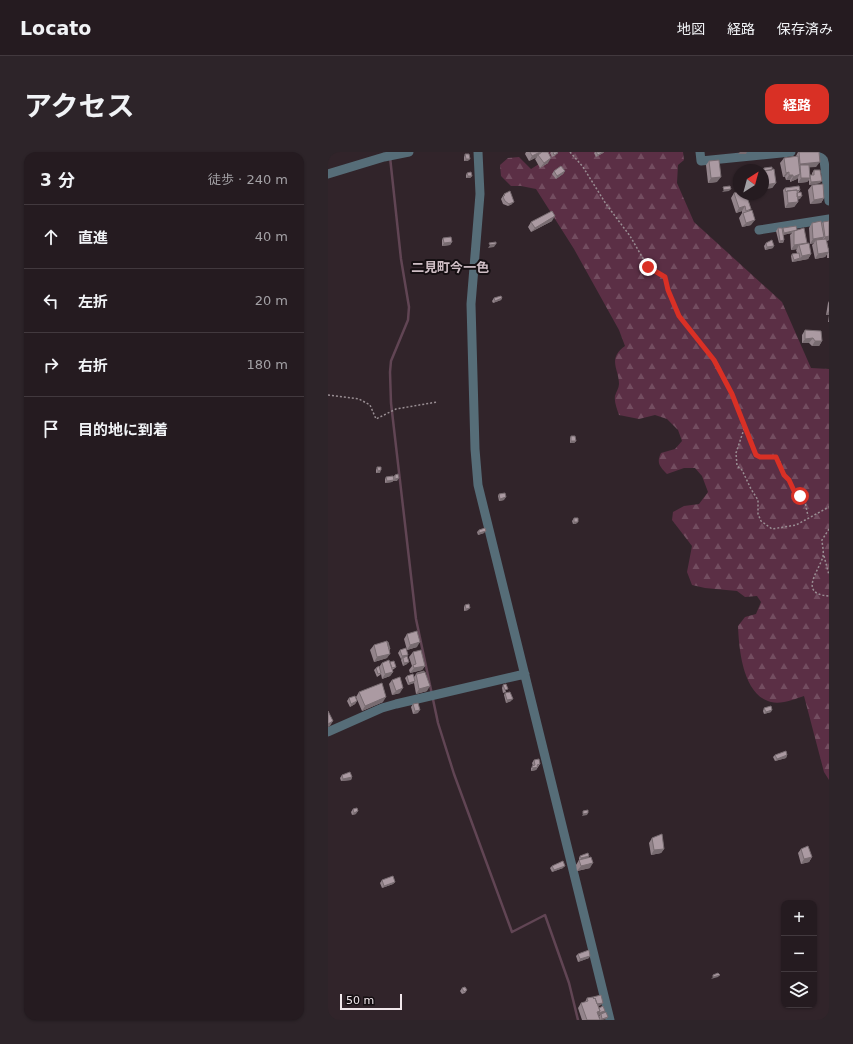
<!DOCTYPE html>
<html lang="ja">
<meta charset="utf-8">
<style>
:root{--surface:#251b20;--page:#2d2429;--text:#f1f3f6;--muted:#a3a1a5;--line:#42393e;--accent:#d93025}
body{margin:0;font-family:"DejaVu Sans","Noto Sans JP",sans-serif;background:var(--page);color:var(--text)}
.controls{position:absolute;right:12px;bottom:12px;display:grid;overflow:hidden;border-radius:8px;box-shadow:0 1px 3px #0004}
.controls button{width:36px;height:36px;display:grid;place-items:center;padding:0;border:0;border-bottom:1px solid var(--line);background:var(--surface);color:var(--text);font:20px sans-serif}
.compass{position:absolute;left:405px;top:12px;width:36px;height:36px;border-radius:50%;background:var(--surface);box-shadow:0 1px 3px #0004;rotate:36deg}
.scale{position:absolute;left:12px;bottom:10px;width:62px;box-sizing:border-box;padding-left:4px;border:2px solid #f0e7eb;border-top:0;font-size:11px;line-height:14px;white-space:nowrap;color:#f0e7eb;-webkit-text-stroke:3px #150f12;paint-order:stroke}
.stop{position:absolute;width:12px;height:12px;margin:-9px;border:3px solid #d93025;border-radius:50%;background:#fff}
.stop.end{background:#d93025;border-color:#fff;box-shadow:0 1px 4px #0008}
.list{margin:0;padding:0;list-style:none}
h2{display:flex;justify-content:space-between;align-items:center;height:52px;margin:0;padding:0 16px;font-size:17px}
h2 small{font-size:13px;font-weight:400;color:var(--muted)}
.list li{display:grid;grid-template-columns:26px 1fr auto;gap:12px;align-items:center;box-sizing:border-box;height:64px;padding:0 16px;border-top:1px solid var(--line)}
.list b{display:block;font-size:15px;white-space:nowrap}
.list em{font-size:13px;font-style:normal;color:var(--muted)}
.icon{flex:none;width:22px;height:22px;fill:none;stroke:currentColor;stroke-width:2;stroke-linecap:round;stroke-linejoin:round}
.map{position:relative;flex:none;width:501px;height:868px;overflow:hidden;border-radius:12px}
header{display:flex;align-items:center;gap:24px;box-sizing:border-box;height:56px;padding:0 20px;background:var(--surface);border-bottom:1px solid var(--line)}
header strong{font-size:19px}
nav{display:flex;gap:22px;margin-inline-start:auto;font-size:14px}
.intro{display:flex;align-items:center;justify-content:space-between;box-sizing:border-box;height:96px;padding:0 24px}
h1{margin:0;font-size:28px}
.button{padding:10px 18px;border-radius:12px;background:var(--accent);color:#fff;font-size:14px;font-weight:700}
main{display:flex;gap:24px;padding:0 24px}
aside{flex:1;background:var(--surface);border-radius:12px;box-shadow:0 1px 3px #0004}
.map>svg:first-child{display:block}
.forest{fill:url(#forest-firs)}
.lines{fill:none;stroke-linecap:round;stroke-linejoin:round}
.stream{stroke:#614554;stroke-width:2.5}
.path{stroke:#998e93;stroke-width:1.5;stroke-dasharray:2 2;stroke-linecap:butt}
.minor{stroke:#566d78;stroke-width:9}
.wall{fill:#93848b}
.shaded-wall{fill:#786c71}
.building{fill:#ab9aa2;stroke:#786c71}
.route{stroke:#d93025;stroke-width:5}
.labels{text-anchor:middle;stroke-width:4;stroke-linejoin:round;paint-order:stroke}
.quarter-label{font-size:13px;font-weight:bold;fill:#cfbec5;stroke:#150f12}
</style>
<header>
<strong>Locato</strong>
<nav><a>地図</a><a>経路</a><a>保存済み</a></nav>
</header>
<div class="intro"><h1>アクセス</h1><a class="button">経路</a></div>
<main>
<aside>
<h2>3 分<small>徒歩 · 240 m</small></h2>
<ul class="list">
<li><svg class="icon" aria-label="ahead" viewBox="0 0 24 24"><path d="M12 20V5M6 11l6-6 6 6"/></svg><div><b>直進</b></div><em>40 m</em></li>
<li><svg class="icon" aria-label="left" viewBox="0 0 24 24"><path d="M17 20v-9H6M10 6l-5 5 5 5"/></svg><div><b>左折</b></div><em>20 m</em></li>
<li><svg class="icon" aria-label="right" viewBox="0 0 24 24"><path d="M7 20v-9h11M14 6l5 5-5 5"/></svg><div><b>右折</b></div><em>180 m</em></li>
<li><svg class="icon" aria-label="arrive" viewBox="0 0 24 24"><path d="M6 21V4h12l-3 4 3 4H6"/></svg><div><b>目的地に到着</b></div></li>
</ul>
</aside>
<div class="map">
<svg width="501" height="868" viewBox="0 0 501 868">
<defs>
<pattern id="forest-firs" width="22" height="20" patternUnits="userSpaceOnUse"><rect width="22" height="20" fill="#5b2f45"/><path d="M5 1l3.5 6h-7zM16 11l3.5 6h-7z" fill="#734d60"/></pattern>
</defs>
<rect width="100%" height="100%" fill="#31242a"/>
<!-- forest -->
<path class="forest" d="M212 0H355L356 8 350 13 349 31 366 70 454 150 483 216 501 217V628L496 620 476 544C467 547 453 553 443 550 415 543 411 498 410 474L417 465 428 462 433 450 429 444 417 445 409 439 377 436 364 433 359 420 364 394 344 368 345 360 356 354 371 352 380 340 374 324 367 316H356L339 322C332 315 328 311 333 301L347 297 354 289 350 278 339 267 327 263 311 267 291 263C289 257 286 250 287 244 288 240 291 236 291 232 291 217 279 207 297 194L291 178 246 97 208 37 193 34H183L173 24 172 13 180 6 191 5 203 17 214 10Z"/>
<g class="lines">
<!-- stream -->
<path class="stream" d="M62 5 73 107 81 155 80 168 63 209 62 220 63 251 88 467 110 571 126 622 184 780 217 763 241 831 250 868"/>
<!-- path -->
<path class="path" d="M242 0 255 15 278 52 302 84 320 115 337 125 340 138 351 164 386 208 404 242 416 271V277L408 301 409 314 414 318 423 337 430 348V362L433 369 444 377 468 373 501 355
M0 243 31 247 42 253 48 267 68 257 109 250
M417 275 428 303 432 305H448L452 310V317L461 328 467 341 477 350 480 364
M501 377 494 388C494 392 496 399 495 404 492 418 469 442 501 444
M496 404 501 423"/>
<!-- minor -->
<path class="minor" d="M150 0 152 42 143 152 147 297 150 333 282 868
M372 0 373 9 463 0
M495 0 501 49
M0 22 56 5 81 0
M431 78 501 67
M0 580 54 556 68 552 197 522"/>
</g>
<!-- wall -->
<path class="wall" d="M198 0H220V11L212 16 207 7 209 5 201 9 197 2Z
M223 0H229L228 3 224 5 222 1Z
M267 0H276L275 1 268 5 266 1Z
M470 0H491L488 15H481L482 23H484V21L486 18 492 31 481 33V28L479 30 470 31V26L469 27 462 30V28H458L457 25H455L452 11 456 6 468 4Z
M137 2 140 9H136V5Z
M381 9 389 30 380 31 378 13Z
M436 16 448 31 444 36 435 37V18H434Z
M226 19H237L235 22 228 27 224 22Z
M139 21 144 24 142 26H138V23Z
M484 33 496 46 493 51 482 52 480 38Z
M457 36 472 38 471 40 472 47H470V50L466 55 457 56 455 38Z
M406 41 422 59 423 73 414 75 411 66 414 61V59L408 61 403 46Z
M176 42 184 52 180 54 175 52 173 47Z
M224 69 203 80 200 75 203 70Z
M495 70 501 88 499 89 500 97 501 96V106H499V102L497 105 487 107 484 93 486 91 482 92 481 76 484 71H494Z
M450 76H455L469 78 479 92 483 102 480 107 464 110 463 104 464 102 469 101 468 98 469 97 463 98 462 83 464 81 455 83 456 88 455 91H451L448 79Z
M115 86 124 90 122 93 114 94V88Z
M438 91 445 96 437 98 436 94Z
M166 146H174L173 148 165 151 164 149Z
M501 147V170H500L501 163H498L500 151 501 149Z
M477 178 494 189 491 194H484L481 191H474V183Z
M243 284 248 289 246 291H242V286Z
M49 315 52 321H48V318Z
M67 323 69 329H65L64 330 57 331V327L58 325H65Z
M171 342 176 348 171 349 170 344Z
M246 366 248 372H245L244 369Z
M151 378 156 381 150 383 149 380Z
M137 453 140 458 136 459V455Z
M79 482 89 495 79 498 76 487Z
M46 493 62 497 61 499 59 506 46 510 42 498Z
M72 498 78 505 79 512 75 514 73 508 74 506 73 507 70 501Z
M85 500 97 514 94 518 82 521 81 518 84 514 81 505Z
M62 510 68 515 66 517 64 518 65 520 62 524 54 527 53 522 52 523 49 525 46 518 48 516 51 515 54 511Z
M89 521 99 539 88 542 86 531 80 533 77 526 79 524 86 525Z
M64 528 72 541 64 543 61 532Z
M175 533 178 540 175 541 174 536Z
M31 540 55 550 34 559 28 545Z
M177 541 183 549 178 551 176 543Z
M21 546 29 549 27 552 22 555 19 549Z
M85 552 90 561 85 562 83 555Z
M436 556 443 560 436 562 435 559Z
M447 603H459L458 606 447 609 445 605Z
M206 608 212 612 208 618 203 619V616L205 614 204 611Z
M14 623 24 625 23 628 13 629 12 626Z
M25 657 28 662 24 663 23 660Z
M324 686 336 697 333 701 323 703 321 691Z
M473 697 484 705 481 710 473 712 470 701Z
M252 704H261L259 706 262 716 249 719 248 713 251 708V706Z
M224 714 235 716 224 720 222 716Z
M54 728 67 730 65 732 54 736 52 731Z
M250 802 261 806 250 810 248 804Z
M134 836 139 838 137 841 134 842 132 839Z
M259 846 273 853 270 854 271 856 277 859 276 861 280 865 278 867 272 868 271 864 272 863H270L272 868H254L250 856 253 851 257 850Z"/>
<!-- shaded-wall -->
<path class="shaded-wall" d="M212 0H214L210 3 209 5 201 9 204 4Z
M275 0H276L275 1 268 5 270 3Z
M412 0H419L418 2H410Z
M223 6 220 11 212 16 216 11Z
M138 7H142L140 9H136Z
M492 10 488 15 472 16V13L470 16H469L472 12Z
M237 19 235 22 228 27 229 24Z
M461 20 457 25H455L458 21Z
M472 22 469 27 462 30 465 25Z
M461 23H465L462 28H458Z
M140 24H144L142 26H138Z
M393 25 389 30 380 31 383 26Z
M473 26H482L479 30 470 31Z
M494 29 492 31 481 33 483 30Z
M448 31 444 36 435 37V35L437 33Z
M403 37 401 39 394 40 396 38Z
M474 44 472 47 468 48 469 45Z
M496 46 493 51 482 52 486 48Z
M186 50 184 52 180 54 181 52Z
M470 50 466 55 457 56 460 51Z
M417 54 414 59 408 61 411 56Z
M227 64 224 69 203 80 207 76Z
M427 68 423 73 414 75 418 71Z
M465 79 464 81 454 83 456 81Z
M501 84V88L494 90 497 85Z
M496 85 493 90 488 88 486 91 482 92 485 87Z
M456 88 455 91H451L452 89Z
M124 90 122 93 114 94 116 91Z
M479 91 476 96 471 93 469 97 463 98 466 93Z
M168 92 166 95 160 96 162 93Z
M446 94 445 96 437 98 439 95Z
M501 100 497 105 487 107 490 102Z
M483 102 480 107 470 109 474 104Z
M472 106 470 109 464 110 466 108Z
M174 146 173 148 165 151 167 149Z
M501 159V163H498Z
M485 186 481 191H474L477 187Z
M487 189H494L491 194H484Z
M243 289H248L246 291H242Z
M53 318 52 321H48L50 319Z
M71 326 69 329H65L67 327Z
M66 328 64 330 57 331 59 329Z
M178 345 176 348 171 349 172 347Z
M246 370H250L248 372H245Z
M158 379 156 381 150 383 151 381Z
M142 456 140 458 136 459 138 457Z
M92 490 89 495 79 498 82 493Z
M62 502 59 506 46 510 49 505Z
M80 503 78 505 73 507 74 504Z
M81 510 79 512 75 514 76 511Z
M97 514 94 518 82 521 86 516Z
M65 520 62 524 54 527 57 522Z
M87 529 86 531 80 533 81 531Z
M102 534 99 539 88 542 91 537Z
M75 536 72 541 64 543 68 539Z
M58 545 55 550 34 559 37 554Z
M185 547 183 549 178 551 179 548Z
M29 549 27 552 22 555 23 552Z
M92 558 90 561 85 562 87 559Z
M444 558 443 560 436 562 438 560Z
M5 569 2 574 0 575V572Z
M459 603 458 606 447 609 449 607Z
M210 615 208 618 203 619 205 616Z
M24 625 23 628 13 629 15 627Z
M30 659 28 662 24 663 26 661Z
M260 661 259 663 254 664 255 662Z
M336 697 333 701 323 703 326 698Z
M261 704 259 706 252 709 253 706Z
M484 705 481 710 473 712 476 707Z
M265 711 262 716 249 719 253 714Z
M237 714 235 716 224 720 226 718Z
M67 730 65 732 54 736 56 734Z
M262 804 261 806 250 810 252 807Z
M392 823 390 825 383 827 385 825Z
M275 851 273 853 265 855 267 852Z
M272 859H277L275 862 269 864V860Z
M280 865 278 867 273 868 274 867Z"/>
<!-- building -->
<path class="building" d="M202 0H212L204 4Z
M214 0H220L223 6 216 11 210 3Z
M225 0H229L230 1 226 3Z
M268 0H275L270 3Z
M471 0H491L492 10 472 12Z
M137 2H141L142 7H138Z
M470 4 472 22 465 25V23H461V20L458 21 456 6Z
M391 8 393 25 383 26 381 9Z
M472 13H481L482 26H473Z
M233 14 237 19 229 24 226 19Z
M444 15V18L436 19V16Z
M446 17 448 31 437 33 435 19Z
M486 18H492L494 29 483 30 482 23H486Z
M143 20 144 24H140L139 21Z
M495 32 496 46 486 48 484 33Z
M402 34 403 37 396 38 395 35Z
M471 34 472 38 469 39V38L459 39 458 40 457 36Z
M469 38 470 50 460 51 459 39Z
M182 39 186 50 181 52 177 49 175 45 177 43 176 42Z
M411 39V42H418L423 57 418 59 417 54 411 56 406 41Z
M473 40 474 44 469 45V41Z
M424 58 427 68 418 71 415 61Z
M224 59 227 64 207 76 203 70Z
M493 69 496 85 485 87 484 71Z
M501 69V84L497 85 495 70Z
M468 74 469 78 456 81 455 76Z
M450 76H454L456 88 452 89Z
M476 76 479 91 466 93V79Z
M123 85 124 90 116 91 115 86Z
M498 87 501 100 490 102 488 88Z
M444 88 446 94 439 95 438 91Z
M168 90V92L162 93 161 91Z
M481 91 483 102 474 104 471 93Z
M471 101 472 106 466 108 464 102Z
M173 144 174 146 167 149 166 146Z
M477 178 493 179 494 189H487L485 186 477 187Z
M243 284H247L248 289H243Z
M49 315H53V318L50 319Z
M70 322 71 326 67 327V323Z
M65 324 66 328 59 329 58 325Z
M177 341 178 345 172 347 171 342Z
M246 366H250V370H246Z
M157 376 158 379 151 381V378Z
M141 452 142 456 138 457 137 453Z
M89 479 92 490 82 493 79 482Z
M59 489 62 502 49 505 46 493Z
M59 490H60L62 497H61Z
M78 496 80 503 74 504 72 498Z
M93 498 97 514 86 516 85 513 88 512 85 500Z
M79 504 81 510 76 511 75 506Z
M61 508 65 520 57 522 54 511Z
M66 509 68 515 64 516 62 510Z
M51 514 53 521 50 522 48 516Z
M96 519V520L89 522V521Z
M97 520 102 534 91 537 88 522Z
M85 522 87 529 81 531 79 524Z
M72 525 75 536 68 539 64 528Z
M54 531 58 545 37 554 31 540Z
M178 532 180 537 177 538 175 533Z
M182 540 185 547 179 548 177 541Z
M27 544 29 549 23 552 21 546Z
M90 551 92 558 87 559 85 552Z
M443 554 444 558 438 560 436 556Z
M0 559 5 569 0 572Z
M458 599 459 603 449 607 447 603Z
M211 607 212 612 209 613 210 615 205 616 204 614 207 613 206 608Z
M22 620 24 625 15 627 14 623Z
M29 656 30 659 26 661 25 657Z
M260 658V661L255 662V659Z
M334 682 336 697 326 698 324 686Z
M480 694 484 705 476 707 473 697Z
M260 701 261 704 253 706 252 704Z
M263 705 265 711 253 714 251 708Z
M235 709 237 714 226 718 224 714Z
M65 724 67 730 56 734 54 728Z
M261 798 262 804 252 807 250 802Z
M390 821 392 823 385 825V823Z
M137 835 139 838 136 840 134 836Z
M273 843 275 851 269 852 267 846 266 847 265 845Z
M265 845 266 847 267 846 272 859 269 860 272 868H259L253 851 260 849 259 846Z
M275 854 277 859 270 861 272 859 271 856Z
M278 860 280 865 274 867 273 862Z"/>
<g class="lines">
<!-- route -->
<path class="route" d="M320 115 337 125 340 138 351 164 386 208 404 242 428 303 432 305H448L456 323 461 328 467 341 472 344"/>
</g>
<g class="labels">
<!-- quarter labels -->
<g class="quarter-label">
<text x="122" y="120">二見町今一色</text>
</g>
</g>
</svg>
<div class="controls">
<button>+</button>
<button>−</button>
<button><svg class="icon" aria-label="layers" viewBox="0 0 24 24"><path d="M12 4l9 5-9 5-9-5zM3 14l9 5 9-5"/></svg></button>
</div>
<svg class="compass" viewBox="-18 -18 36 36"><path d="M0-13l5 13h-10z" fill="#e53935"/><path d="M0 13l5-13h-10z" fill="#a3a1a5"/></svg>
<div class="scale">50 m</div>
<div class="stop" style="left:472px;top:344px"></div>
<div class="stop end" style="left:320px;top:115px"></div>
</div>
</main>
